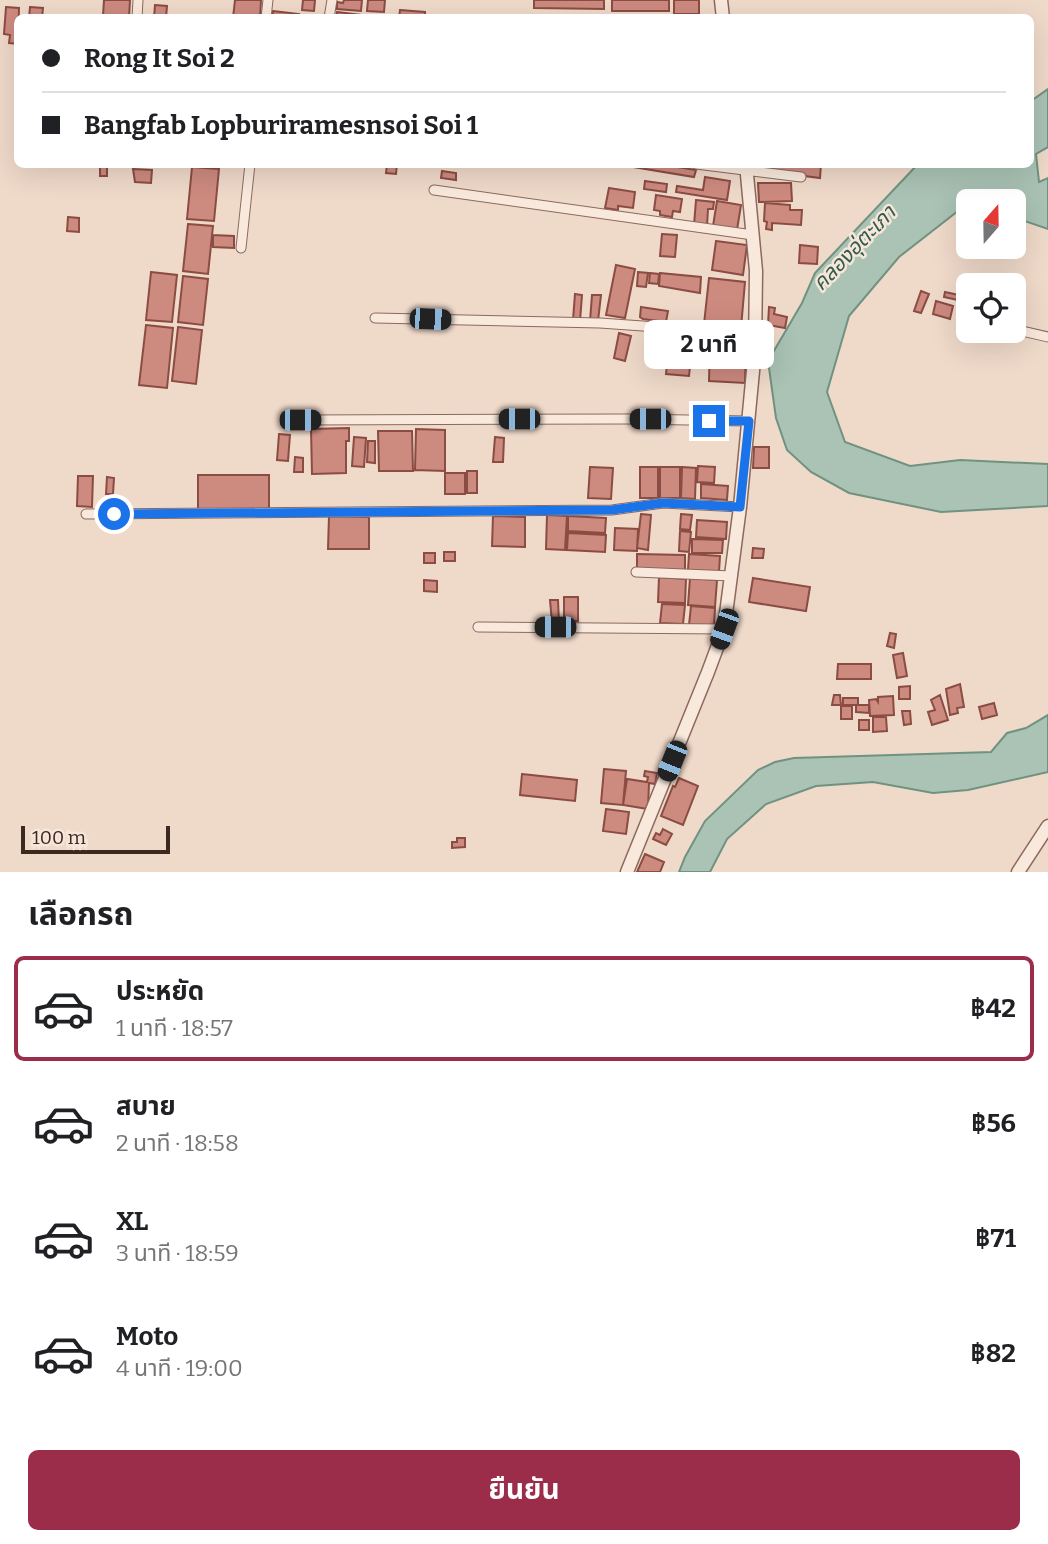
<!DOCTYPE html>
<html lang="th">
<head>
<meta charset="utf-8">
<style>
  :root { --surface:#fff; --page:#f6f6f6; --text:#202124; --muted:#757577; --line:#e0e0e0; --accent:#9b2d4b }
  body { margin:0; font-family:Bitter,"Noto Sans Thai",serif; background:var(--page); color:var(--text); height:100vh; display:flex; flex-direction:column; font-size:26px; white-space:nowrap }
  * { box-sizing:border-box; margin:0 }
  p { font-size:23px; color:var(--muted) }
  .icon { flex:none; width:38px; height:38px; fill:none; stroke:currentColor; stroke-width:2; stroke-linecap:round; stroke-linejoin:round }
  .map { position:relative; height:872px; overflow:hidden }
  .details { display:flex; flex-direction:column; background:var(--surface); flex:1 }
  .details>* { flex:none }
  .guide { position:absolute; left:14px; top:14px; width:1020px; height:154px; border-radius:10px; box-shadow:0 7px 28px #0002; display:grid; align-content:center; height:154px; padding:0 28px; background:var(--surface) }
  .needle { width:46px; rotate:20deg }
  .tools { position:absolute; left:956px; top:189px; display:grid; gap:14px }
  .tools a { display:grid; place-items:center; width:70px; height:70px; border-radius:10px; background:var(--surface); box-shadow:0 7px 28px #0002; font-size:35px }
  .scale { position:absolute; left:21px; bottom:18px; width:149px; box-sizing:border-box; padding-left:7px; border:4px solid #3c2721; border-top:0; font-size:19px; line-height:24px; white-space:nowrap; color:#3c2721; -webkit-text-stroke:5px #f6e6d9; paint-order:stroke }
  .end { position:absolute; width:32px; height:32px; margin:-16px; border:9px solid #1a73e8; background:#fff; box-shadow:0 0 0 4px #fff }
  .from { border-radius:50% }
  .bubble { position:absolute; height:49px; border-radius:10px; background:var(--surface); box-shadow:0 7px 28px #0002; font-size:23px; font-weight:700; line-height:49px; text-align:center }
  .car { position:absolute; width:21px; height:42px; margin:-21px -10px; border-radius:9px; box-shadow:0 0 5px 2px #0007; background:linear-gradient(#222 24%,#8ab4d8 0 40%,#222 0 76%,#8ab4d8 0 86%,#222 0) }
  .guide b { display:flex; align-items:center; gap:24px; height:66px; font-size:26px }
  .guide b+b { border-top:2px solid var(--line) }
  .guide i { width:18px; height:18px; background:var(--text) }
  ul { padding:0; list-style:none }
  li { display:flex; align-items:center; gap:21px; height:105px; margin:0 14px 10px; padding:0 14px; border:4px solid transparent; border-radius:10px }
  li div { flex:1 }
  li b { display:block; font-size:26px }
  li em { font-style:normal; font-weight:700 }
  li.selected { border-color:var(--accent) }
  li>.icon { width:63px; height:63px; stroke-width:1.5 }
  h2 { padding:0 28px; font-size:32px; line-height:84px }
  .cta { display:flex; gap:14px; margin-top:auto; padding:14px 28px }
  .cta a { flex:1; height:80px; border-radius:10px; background:var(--accent); color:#fff; font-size:28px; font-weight:700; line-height:80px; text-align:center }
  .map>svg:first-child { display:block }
  .water { fill:#aac3b5; stroke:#709280; stroke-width:2 }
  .building { fill:#cd8a7f; stroke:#8b4c43; stroke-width:2 }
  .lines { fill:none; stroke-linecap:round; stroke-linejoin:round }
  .minor-casing { stroke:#8c695d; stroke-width:11 }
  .tertiary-casing { stroke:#8c695d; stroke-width:15 }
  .minor { stroke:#f9e9dd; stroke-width:9 }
  .tertiary { stroke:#f9e9dd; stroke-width:12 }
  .route { stroke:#1a73e8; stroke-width:9 }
  .labels { text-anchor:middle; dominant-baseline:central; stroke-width:5; stroke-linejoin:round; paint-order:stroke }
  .water-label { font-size:21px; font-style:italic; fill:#305c4d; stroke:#f6e6d9 }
</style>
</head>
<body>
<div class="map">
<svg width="1048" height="872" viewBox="0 0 1048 872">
  <rect width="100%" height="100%" fill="#efd9c9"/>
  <path class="water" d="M 1048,89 L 1048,147 L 1036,154 L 1039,182 L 1048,178 L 1048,229 L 1013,217 L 1013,201 L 968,201 L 968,211 L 958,211 L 899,257 L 849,316 L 827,392 L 845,442 L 910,466 L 960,460 L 1048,464 L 1048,506 L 941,512 L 849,493 L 811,472 L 787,450 L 776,418 L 768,361 L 802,303 L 815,273 L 917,165 L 1031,164 L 1031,101 Z
    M 1048,715 L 1048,772 L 968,790 L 933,793 L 873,782 L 816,786 L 766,804 L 727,839 L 710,872 L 679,872 L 685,857 L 705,821 L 758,770 L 775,762 L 794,758 L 991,752 L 1007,733 L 1026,728 Z"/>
  <path class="building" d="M 104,0 L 130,0 L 129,18 L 103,16 Z
    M 235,0 L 261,0 L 260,18 L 233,18 Z
    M 303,0 L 315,0 L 314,11 L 302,10 Z
    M 344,0 L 362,0 L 361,11 L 337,9 L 337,2 L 343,3 Z
    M 368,0 L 385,0 L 384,12 L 367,11 Z
    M 534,0 L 604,0 L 604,9 L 534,8 Z
    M 612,0 L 669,0 L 669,11 L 612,11 Z
    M 674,0 L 699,0 L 699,14 L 674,14 Z
    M 155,5 L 167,6 L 166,18 L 154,18 Z
    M 6,7 L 19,8 L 18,44 L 9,43 L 10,35 L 4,34 Z
    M 30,7 L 43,8 L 42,18 L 29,18 Z
    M 400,10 L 425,12 L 425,18 L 399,18 Z
    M 273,11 L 299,14 L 298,18 L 272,18 Z
    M 337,12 L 361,15 L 361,18 L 336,18 Z
    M 100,164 L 107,165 L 107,176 L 100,176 Z
    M 387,164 L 397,164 L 396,174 L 386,173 Z
    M 615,164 L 659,164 L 696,170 L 694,177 Z
    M 767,164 L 821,164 L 820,178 L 767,171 Z
    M 192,167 L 219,169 L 214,221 L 187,219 Z
    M 133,169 L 152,170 L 151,183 L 135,182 Z
    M 442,171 L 456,173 L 456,180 L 441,178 Z
    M 705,177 L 730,181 L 727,200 L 676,192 L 677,186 L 703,190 Z
    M 645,181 L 667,184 L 666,192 L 644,189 Z
    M 758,183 L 791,183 L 792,201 L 759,202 Z
    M 609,188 L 635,192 L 633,208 L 618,206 L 618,210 L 605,208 Z
    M 656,195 L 682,199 L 680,212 L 673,211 L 672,217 L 660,215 L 660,211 L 654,210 Z
    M 696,200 L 714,202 L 713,209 L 708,209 L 707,227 L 694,225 Z
    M 717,201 L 741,205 L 737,230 L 713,226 Z
    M 765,203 L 790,205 L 790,210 L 802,210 L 801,225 L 772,223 L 772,230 L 766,229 L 767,222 L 764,221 Z
    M 68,217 L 79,218 L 79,232 L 67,231 Z
    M 188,224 L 213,226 L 208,274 L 183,271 Z
    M 662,234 L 677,235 L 675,257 L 660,256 Z
    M 213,235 L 234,236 L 234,248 L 213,247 Z
    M 716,241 L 747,245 L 743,275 L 712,270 Z
    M 800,245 L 818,247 L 817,264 L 799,263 Z
    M 616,265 L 635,269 L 625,318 L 606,315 Z
    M 151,272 L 177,275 L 172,322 L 146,320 Z
    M 638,272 L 648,273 L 646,287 L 637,286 Z
    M 650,273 L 659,274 L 658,284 L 649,283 Z
    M 660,273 L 701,277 L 700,293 L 659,286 Z
    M 183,276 L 208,279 L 203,325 L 178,322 Z
    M 709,278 L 745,282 L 741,328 L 704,324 Z
    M 921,291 L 929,294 L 921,313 L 914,311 Z
    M 945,292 L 968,297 L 967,302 L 944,297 Z
    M 575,294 L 582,295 L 580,321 L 573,320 Z
    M 592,295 L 601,295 L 598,321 L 590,321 Z
    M 936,301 L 953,306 L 950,319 L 933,314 Z
    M 641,307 L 668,311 L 666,322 L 643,319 L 640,317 Z
    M 769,307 L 775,308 L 774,314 L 787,317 L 785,328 L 768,325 Z
    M 146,325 L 173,328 L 167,388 L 139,385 Z
    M 178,327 L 202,330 L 196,384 L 172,381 Z
    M 619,333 L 631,336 L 625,361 L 614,358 Z
    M 670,335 L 693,338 L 689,376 L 666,374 Z
    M 710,338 L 746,339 L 745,383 L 709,381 Z
    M 699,349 L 706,350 L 703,367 L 696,366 Z
    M 349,428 L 349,441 L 346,441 L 346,473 L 312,474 L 311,429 Z
    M 416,429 L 445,430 L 445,471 L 415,470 Z
    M 378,431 L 412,431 L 413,471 L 379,471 Z
    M 279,434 L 290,435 L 288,461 L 277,460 Z
    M 354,437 L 366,438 L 364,467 L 352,466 Z
    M 495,437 L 504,438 L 503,462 L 493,462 Z
    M 368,441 L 375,441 L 375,463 L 367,462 Z
    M 754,447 L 769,447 L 769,468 L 753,468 Z
    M 295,457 L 303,458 L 303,472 L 294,472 Z
    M 698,466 L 715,467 L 714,483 L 697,482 Z
    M 590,467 L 613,468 L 611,499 L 588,498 Z
    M 640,467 L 658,467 L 658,498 L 640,498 Z
    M 660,467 L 680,467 L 680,498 L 660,498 Z
    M 682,467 L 696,468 L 695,499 L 681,498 Z
    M 467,471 L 477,471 L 477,493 L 467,493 Z
    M 445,473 L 465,473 L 465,494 L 445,494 Z
    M 198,475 L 269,475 L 269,510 L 198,510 Z
    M 78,476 L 93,476 L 92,507 L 77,506 Z
    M 107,477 L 114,478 L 113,494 L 106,494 Z
    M 701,484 L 728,486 L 727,500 L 701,498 Z
    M 641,514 L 651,515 L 648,550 L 637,548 Z
    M 681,514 L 692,515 L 690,530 L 680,529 Z
    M 547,515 L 567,516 L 565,550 L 546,549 Z
    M 329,516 L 369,517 L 369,549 L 328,549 Z
    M 493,516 L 525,517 L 525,547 L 492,546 Z
    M 568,516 L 606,518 L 605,533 L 568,531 Z
    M 697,520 L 727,522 L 726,539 L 696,537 Z
    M 615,528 L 638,529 L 637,551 L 614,550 Z
    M 680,531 L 691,532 L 689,552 L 679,551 Z
    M 568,533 L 606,535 L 605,552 L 567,550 Z
    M 692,539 L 723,540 L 722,553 L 692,553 Z
    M 753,548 L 764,549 L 763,558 L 752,558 Z
    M 444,552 L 455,552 L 455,561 L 444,561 Z
    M 424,553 L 435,553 L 435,563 L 424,563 Z
    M 637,554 L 685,555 L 685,570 L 637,569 Z
    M 689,554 L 720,556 L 719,572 L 688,570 Z
    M 659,577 L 686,579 L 685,603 L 658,602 Z
    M 690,578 L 717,580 L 715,607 L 688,605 Z
    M 753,578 L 810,587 L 806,611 L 749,602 Z
    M 424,580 L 437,581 L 437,592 L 424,591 Z
    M 564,597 L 578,597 L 578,621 L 564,621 Z
    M 550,600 L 558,600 L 559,623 L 552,623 Z
    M 662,604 L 685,605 L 683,624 L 660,623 Z
    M 691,606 L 715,608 L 714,626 L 689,625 Z
    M 890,633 L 896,634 L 894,648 L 887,646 Z
    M 903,653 L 907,676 L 897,678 L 893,655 Z
    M 838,664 L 871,664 L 871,679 L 837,679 Z
    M 960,684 L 964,707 L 957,708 L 958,713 L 950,715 L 946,689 Z
    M 910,686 L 910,699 L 899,699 L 899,687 Z
    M 834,695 L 840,695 L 841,705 L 832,705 Z
    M 940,695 L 948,720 L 932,725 L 928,712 L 935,710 L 931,700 Z
    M 893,696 L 894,715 L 870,716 L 869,700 L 876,699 L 878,702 L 878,697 Z
    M 843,698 L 858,698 L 858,705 L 843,705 Z
    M 994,703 L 997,715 L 982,719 L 979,707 Z
    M 856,705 L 869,705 L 869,713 L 856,712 Z
    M 841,706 L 852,706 L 852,719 L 841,719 Z
    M 902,711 L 910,711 L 911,724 L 904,725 Z
    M 873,717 L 886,717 L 887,731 L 873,732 Z
    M 859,720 L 869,720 L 869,730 L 859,730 Z
    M 604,769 L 626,771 L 623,805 L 601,803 Z
    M 645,771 L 657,773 L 655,784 L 649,783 L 648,809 L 623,805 L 627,779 L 647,782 L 648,777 L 644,776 Z
    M 522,774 L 577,780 L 575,801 L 520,795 Z
    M 679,778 L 698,786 L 683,825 L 661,816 L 673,786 L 675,787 Z
    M 606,809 L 629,812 L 626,834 L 603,831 Z
    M 663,829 L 672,834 L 666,845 L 653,839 L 656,833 L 660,835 Z
    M 457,838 L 465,838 L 465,847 L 452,848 L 452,842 L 457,842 Z
    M 645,854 L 664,862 L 660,872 L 637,872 Z"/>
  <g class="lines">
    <g class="minor-casing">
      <path id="minor" d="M 137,18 L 138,0
        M 266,18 L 268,0
        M 329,18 L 332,0
        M 696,164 L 801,177
        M 434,190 L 753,235
        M 241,248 L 250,164
        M 375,318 L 600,323 L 756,334
        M 1013,329 L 1048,337
        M 300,420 L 628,419 L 749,421
        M 86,514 L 612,510 L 663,503 L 740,507
        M 636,572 L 732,576
        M 478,627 L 724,629"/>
    </g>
    <g class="tertiary-casing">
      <path id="tertiary" d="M 721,0 L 723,18
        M 627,872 L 708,672 L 724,629 L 740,507 L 755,350 L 756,271 L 746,164
        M 1018,872 L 1048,826"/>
    </g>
    <use href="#minor" class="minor"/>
    <use href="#tertiary" class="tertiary"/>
  </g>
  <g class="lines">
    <path class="route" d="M 114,514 L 612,510 L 663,503 L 740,507 L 749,421 L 709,421"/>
  </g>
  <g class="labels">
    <g class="water-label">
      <text transform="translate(854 248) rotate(-46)">คลองอุ่ตะเภา</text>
    </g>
  </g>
</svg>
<div class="tools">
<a><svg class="needle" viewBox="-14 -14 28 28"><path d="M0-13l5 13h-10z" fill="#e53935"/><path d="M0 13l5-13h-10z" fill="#757577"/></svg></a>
<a><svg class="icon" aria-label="locate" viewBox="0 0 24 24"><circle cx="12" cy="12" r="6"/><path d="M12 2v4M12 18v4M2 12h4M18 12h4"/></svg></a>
</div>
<div class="scale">100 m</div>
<i class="end from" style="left:114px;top:514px"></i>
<i class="end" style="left:709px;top:421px"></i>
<div class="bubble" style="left:644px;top:320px;width:130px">2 นาที</div>
<i class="car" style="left:430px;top:319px;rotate:92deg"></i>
<i class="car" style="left:519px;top:419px;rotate:270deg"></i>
<i class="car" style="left:650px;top:419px;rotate:270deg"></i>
<i class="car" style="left:300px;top:420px;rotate:90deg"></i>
<i class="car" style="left:555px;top:627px;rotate:270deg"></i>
<i class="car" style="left:724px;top:629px;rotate:200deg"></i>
<i class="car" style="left:672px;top:761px;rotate:202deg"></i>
<div class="guide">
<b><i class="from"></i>Rong It Soi 2</b>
<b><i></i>Bangfab Lopburiramesnsoi Soi 1</b>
</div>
</div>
<section class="details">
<h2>เลือกรถ</h2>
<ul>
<li class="selected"><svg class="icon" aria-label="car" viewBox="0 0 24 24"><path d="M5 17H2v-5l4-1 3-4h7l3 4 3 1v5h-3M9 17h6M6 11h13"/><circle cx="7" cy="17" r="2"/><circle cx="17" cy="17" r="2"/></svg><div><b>ประหยัด</b><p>1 นาที · 18:57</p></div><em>฿42</em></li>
<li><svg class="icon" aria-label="car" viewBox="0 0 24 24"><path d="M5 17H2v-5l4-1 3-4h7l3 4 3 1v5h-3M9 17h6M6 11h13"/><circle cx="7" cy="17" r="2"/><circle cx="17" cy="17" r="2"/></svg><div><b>สบาย</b><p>2 นาที · 18:58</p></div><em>฿56</em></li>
<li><svg class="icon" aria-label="car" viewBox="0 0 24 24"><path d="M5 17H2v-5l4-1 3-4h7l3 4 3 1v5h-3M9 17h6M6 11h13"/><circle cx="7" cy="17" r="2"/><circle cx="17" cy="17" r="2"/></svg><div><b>XL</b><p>3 นาที · 18:59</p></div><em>฿71</em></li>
<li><svg class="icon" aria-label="car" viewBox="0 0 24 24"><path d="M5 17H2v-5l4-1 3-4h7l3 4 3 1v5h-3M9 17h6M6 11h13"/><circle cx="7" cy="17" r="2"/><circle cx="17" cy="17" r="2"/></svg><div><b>Moto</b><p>4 นาที · 19:00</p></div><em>฿82</em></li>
</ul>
<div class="cta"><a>ยืนยัน</a></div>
</section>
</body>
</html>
